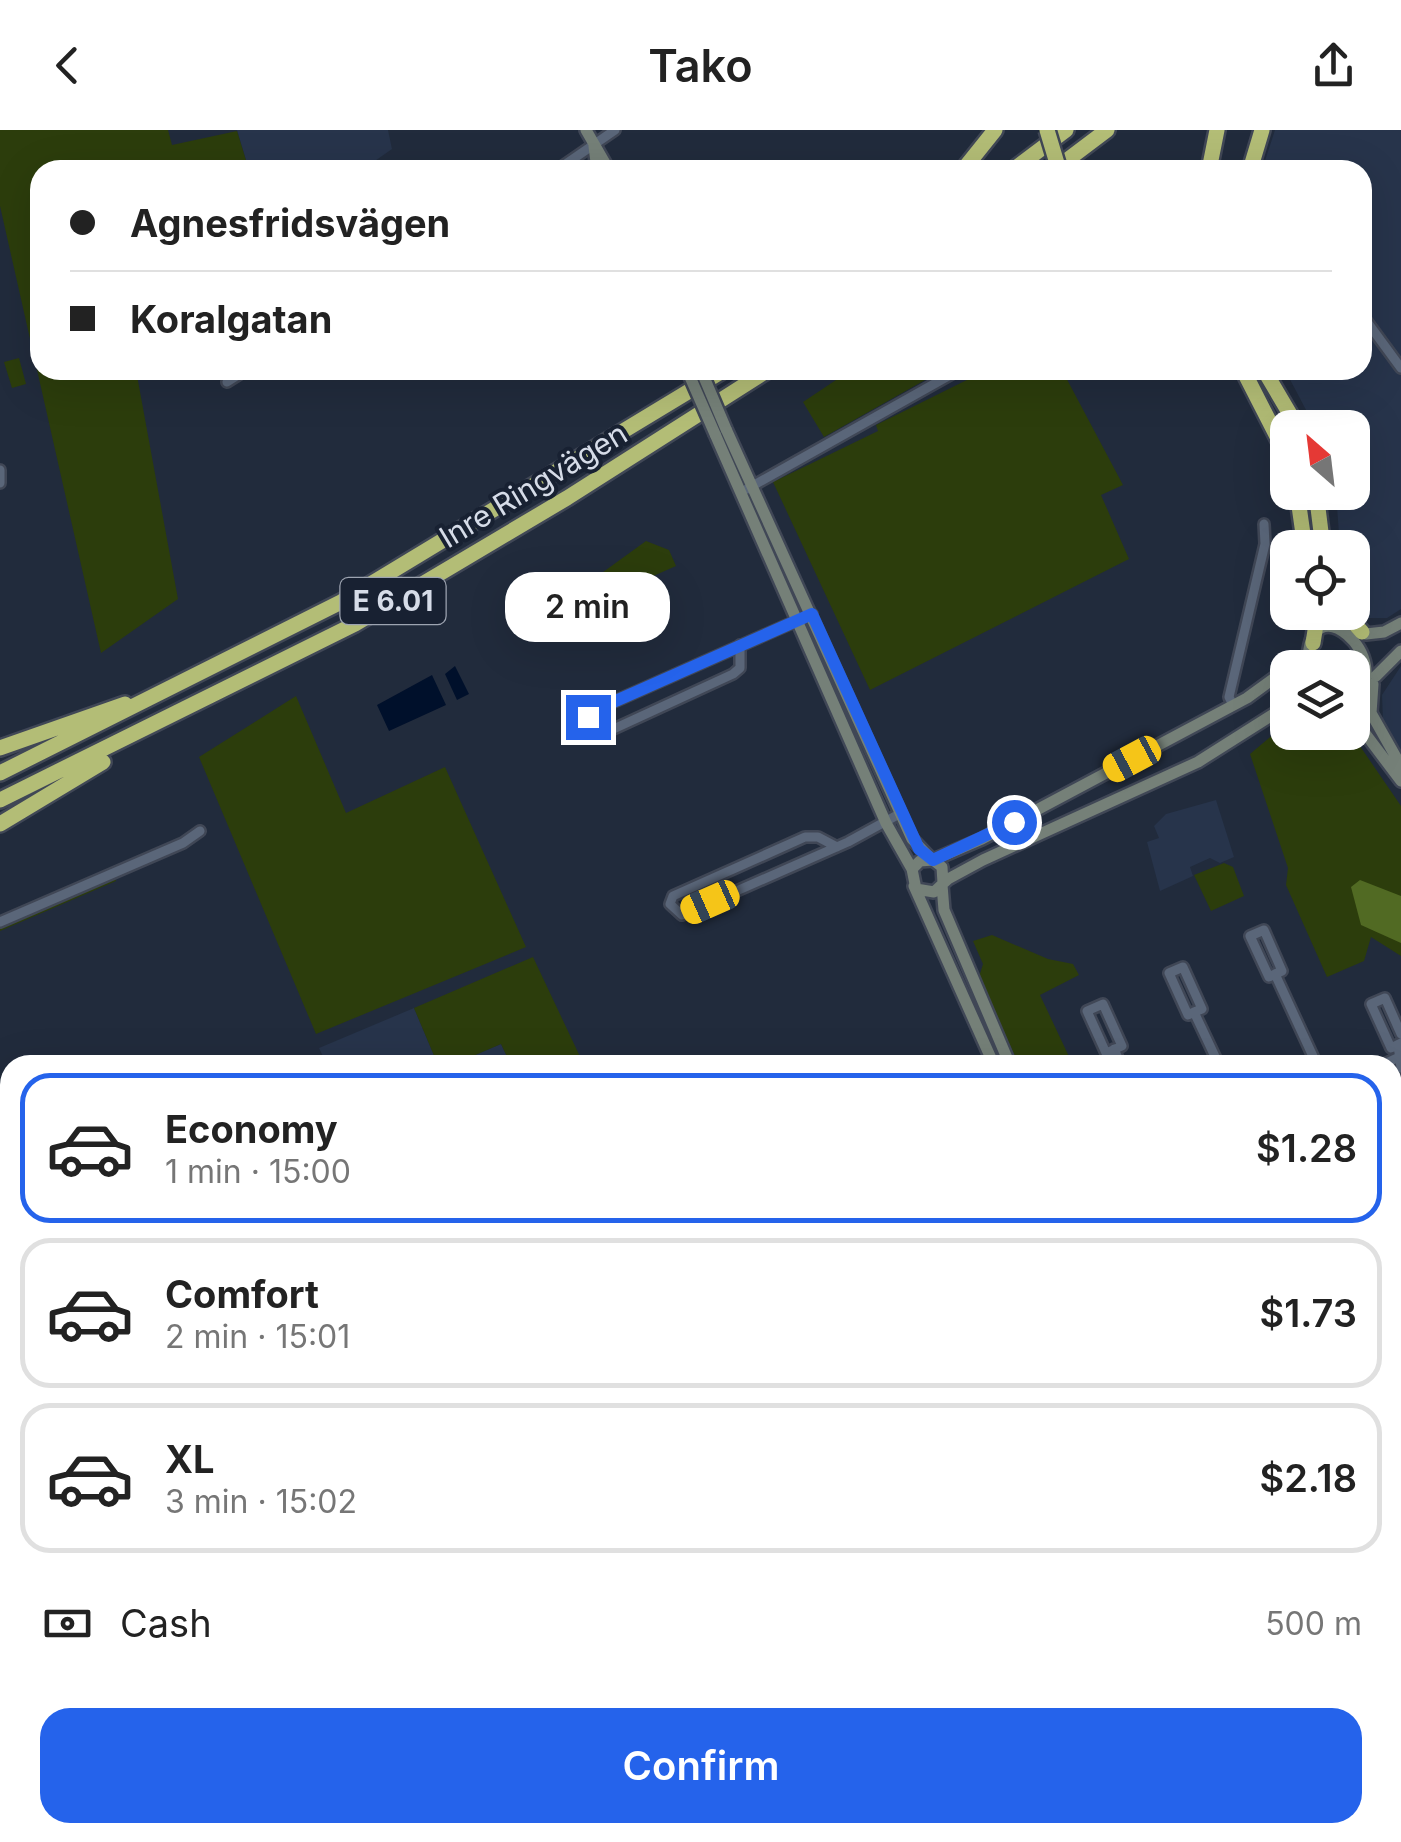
<!DOCTYPE html>
<html lang="en">
<head>
<meta charset="utf-8">
<style>
  :root { --surface:#fff; --page:#f2f2f2; --text:#222; --muted:#767676; --line:#e0e0e0; --accent:#2563eb }
  body { margin:0; font-family:Inter,sans-serif; background:var(--page); color:var(--text); height:100vh; display:flex; flex-direction:column; font-size:38px; white-space:nowrap }
  * { box-sizing:border-box; margin:0 }
  p { font-size:32px; color:var(--muted) }
  .icon { flex:none; width:55px; height:55px; fill:none; stroke:currentColor; stroke-width:2; stroke-linecap:round; stroke-linejoin:round }
  .map { position:relative; flex:1; overflow:hidden }
  .details { position:absolute; left:0px; top:925px; width:1402px; height:788px; display:flex; flex-direction:column; background:var(--surface); border-radius:30px 30px 0 0; box-shadow:0 10px 40px #0002 }
  .details>* { flex:none }
  .hud { position:absolute; left:30px; top:30px; width:1342px; height:220px; border-radius:30px; box-shadow:0 10px 40px #0002; display:grid; align-content:center; height:220px; padding:0 40px; background:var(--surface) }
  .needle { width:65px; rotate:332deg }
  .tools { position:absolute; left:1270px; top:280px; display:grid; gap:20px }
  .tools a { display:grid; place-items:center; width:100px; height:100px; border-radius:20px; background:var(--surface); box-shadow:0 10px 40px #0002; font-size:50px }
  .end { position:absolute; width:45px; height:45px; margin:-22px; border:12px solid #2563eb; background:#fff; box-shadow:0 0 0 5px #fff }
  .from { border-radius:50% }
  .bubble { position:absolute; height:70px; border-radius:30px; background:var(--surface); box-shadow:0 10px 40px #0002; font-size:32px; font-weight:600; line-height:70px; text-align:center }
  .car { position:absolute; width:30px; height:60px; margin:-30px -15px; border-radius:12px; box-shadow:0 0 8px 2px #0007; background:linear-gradient(#f5c518 24%,#345 0 40%,#f5c518 0 76%,#345 0 86%,#f5c518 0) }
  .hud b { display:flex; align-items:center; gap:35px; height:95px; font-size:38px }
  .hud b+b { border-top:2px solid var(--line) }
  .hud i { width:25px; height:25px; background:var(--text) }
  ul { padding:18px 0 0; list-style:none }
  li { display:flex; align-items:center; gap:30px; height:150px; margin:0 20px 15px; padding:0 20px; border:5px solid var(--line); border-radius:30px }
  li div { flex:1 }
  li b { display:block; font-size:38px }
  li em { font-style:normal; font-weight:600 }
  li.selected { border-color:var(--accent) }
  li>.icon { width:90px; height:90px; stroke-width:1.5 }
  .pay { display:flex; align-items:center; gap:25px; height:110px; padding:0 40px; font-size:38px }
  .pay p { margin-inline-start:auto }
  .button { display:flex; gap:20px; margin-top:auto; padding:20px 40px }
  .button a { flex:1; height:115px; border-radius:30px; background:var(--accent); color:#fff; font-size:40px; font-weight:600; line-height:115px; text-align:center }
  header { display:flex; justify-content:space-between; align-items:center; height:130px; padding:0 40px; background:var(--surface); font-size:45px; font-weight:600 }
  .map>svg:first-child { display:block }
  .built { fill:#27344b }
  .green { fill:#2c3d0c }
  .forest { fill:#516a23 }
  .water { fill:#00102b }
  .lines { fill:none; stroke-linecap:round; stroke-linejoin:round }
  .street-casing { stroke:#404756; stroke-width:14 }
  .secondary-casing { stroke:#404756; stroke-width:16 }
  .highway-casing { stroke:#404756; stroke-width:20 }
  .street { stroke:#5a6679; stroke-width:9 }
  .secondary { stroke:#758078; stroke-width:11 }
  .highway { stroke:#b3bd76; stroke-width:15 }
  .secondary-bridge-casing { stroke:#404756; stroke-width:16; stroke-linecap:butt }
  .highway-bridge-casing { stroke:#404756; stroke-width:20; stroke-linecap:butt }
  .secondary-bridge { stroke:#758078; stroke-width:11 }
  .highway-bridge { stroke:#b3bd76; stroke-width:15 }
  .route { stroke:#2563eb; stroke-width:12 }
  .labels { text-anchor:middle; dominant-baseline:central; stroke-width:8; stroke-linejoin:round; paint-order:stroke }
  .shield { fill:#182132; stroke:#9da4b1; stroke-width:2.5 }
  .shield-label { font-size:28px; font-weight:bold; fill:#d6dce8 }
  .street-label { font-size:30px; fill:#d6dce8; stroke:#182132 }
</style>
</head>
<body>
<header><svg class="icon" aria-label="back" viewBox="0 0 24 24"><path d="M15 5l-7 7 7 7"/></svg>Tako<svg class="icon" aria-label="share" viewBox="0 0 24 24"><path d="M12 15V3M7 8l5-5 5 5M5 13v7h14v-7"/></svg></header>
<div class="map">
<svg width="1401" height="1712" viewBox="0 0 1401 1712">
  <rect width="100%" height="100%" fill="#212b3c"/>
  <path class="built" d="M 237,0 L 388,0 L 392,19 L 362,40 L 249,40 Z
    M 1275,0 L 1401,0 L 1401,479 L 1387,488 L 1360,488 L 1353,476 L 1352,418 L 1340,417 L 1336,363 L 1352,362 L 1352,298 L 1315,297 L 1285,240 L 1362,240 L 1362,40 L 1262,40 Z
    M 1401,536 L 1401,622 L 1383,592 L 1382,565 Z
    M 1216,670 L 1234,727 L 1220,733 L 1210,728 L 1190,737 L 1193,746 L 1160,761 L 1147,712 L 1159,708 L 1154,696 L 1166,684 Z
    M 414,878 L 438,935 L 327,935 L 319,918 Z
    M 501,914 L 511,935 L 452,935 Z"/>
  <path class="green" d="M 0,0 L 168,0 L 172,15 L 237,1 L 249,40 L 40,40 L 40,240 L 136,240 L 178,469 L 101,523 L 0,76 Z
    M 19,228 L 26,254 L 12,258 L 4,232 Z
    M 851,240 L 940,240 L 941,241 L 824,307 L 803,272 Z
    M 987,240 L 1062,240 L 1123,355 L 1101,365 L 1129,429 L 870,560 L 773,352 L 878,301 L 876,295 Z
    M 646,411 L 669,420 L 676,436 L 608,466 L 599,445 Z
    M 296,566 L 346,683 L 445,637 L 526,817 L 316,904 L 199,627 Z
    M 1287,593 L 1288,602 L 1351,603 L 1401,676 L 1401,826 L 1371,807 L 1364,831 L 1327,847 L 1286,755 L 1288,738 L 1250,624 Z
    M 1224,733 L 1233,737 L 1244,766 L 1211,781 L 1194,745 Z
    M 115,748 L 116,751 L 0,801 L 0,797 Z
    M 992,805 L 1048,829 L 1073,834 L 1079,845 L 1040,865 L 1073,935 L 1019,935 L 979,847 L 983,834 L 973,811 Z
    M 533,827 L 584,935 L 511,935 L 501,914 L 452,935 L 438,935 L 414,878 Z
    M 1210,1702 L 1387,1703 L 1392,1712 L 1193,1712 Z
    M 890,1703 L 894,1712 L 447,1712 L 443,1703 Z"/>
  <path class="forest" d="M 1360,750 L 1401,766 L 1401,813 L 1361,795 L 1351,757 Z"/>
  <path class="water" d="M 455,536 L 469,564 L 457,570 L 445,544 Z
    M 432,545 L 446,575 L 389,601 L 377,575 Z"/>
  <g class="lines">
    <g class="street-casing">
      <path id="street" d="M 557,40 L 615,0
        M 1362,185 L 1401,238
        M 227,252 L 246,240
        M 0,340 L 0,353
        M 747,359 L 959,240
        M 740,515 L 740,538 L 733,544 L 607,602 L 596,604 L 588,587 L 593,581 C 666,548 739,516 812,484
        M 1233,575 L 1229,567 L 1265,414 L 1264,394
        M 837,717 L 818,707 L 805,707 L 673,766 L 670,774 L 682,785 L 848,712 L 901,683
        M 0,792 L 183,713 L 200,701
        M 1275,844 L 1282,841 L 1264,800 L 1250,806 L 1269,847 L 1275,844 L 1317,935
        M 1103,874 L 1122,916 L 1106,923 L 1087,881 Z
        M 1194,882 L 1202,879 L 1183,837 L 1169,843 L 1188,885 L 1194,882 L 1219,935
        M 1401,904 L 1385,868 L 1371,874 L 1391,918 L 1401,913
        M 1398,915 L 1401,938
        M 1114,919 L 1121,935
        M 1382,935 L 1397,928
        M 0,1192 L 10,1187
        M 0,1211 L 10,1207
        M 1392,1216 L 1401,1212
        M 1392,1222 L 1401,1240
        M 1392,1400 L 1401,1396
        M 284,1702 L 288,1712"/>
    </g>
    <g class="secondary-casing">
      <path id="secondary" d="M 586,0 L 609,40
        M 594,16 L 597,40
        M 726,299 L 912,709 L 931,729
        M 715,304 L 886,693 L 912,739
        M 1366,504 L 1384,502 L 1401,493
        M 1308,538 C 1305,444 1401,534 1352,567
        M 1376,546 L 1401,521
        M 1373,554 L 1371,583 L 1401,636
        M 1352,586 L 1401,651
        M 933,730 L 982,709 L 1247,568 L 1288,538
        M 943,753 L 942,737 L 933,730 L 920,731 L 912,739 L 916,759 L 934,762 L 948,749 L 983,730 L 1198,632 L 1288,575
        M 942,755 L 944,780 L 1010,935
        M 914,756 L 994,935
        M 0,1105 L 10,1129
        M 0,1145 L 10,1170
        M 115,1712 L 139,1702"/>
    </g>
    <g class="highway-casing">
      <path id="highway" d="M 963,40 L 995,0
        M 1013,40 L 1066,0
        M 1054,40 L 1107,0
        M 1209,40 L 1217,0
        M 1250,40 L 1262,0
        M 1243,240 L 1288,328
        M 1264,240 L 1297,296
        M 1297,362 L 1305,418
        M 1316,362 L 1323,418
        M 1344,482 L 1362,502
        M 1313,513 L 1318,482
        M 0,618 L 125,574
        M 0,643 L 341,472 L 724,240
        M 0,670 L 355,494 L 567,368 L 768,240
        M 0,694 L 103,632"/>
    </g>
    <use href="#street" class="street"/>
    <use href="#secondary" class="secondary"/>
    <use href="#highway" class="highway"/>
    <g class="secondary-bridge-casing">
      <path id="secondary-bridge" d="M 687,240 L 715,304
        M 701,240 L 726,299"/>
    </g>
    <g class="highway-bridge-casing">
      <path id="highway-bridge" d="M 1047,0 L 1059,40"/>
    </g>
    <use href="#secondary-bridge" class="secondary-bridge"/>
    <use href="#highway-bridge" class="highway-bridge"/>
  </g>
  <g class="lines">
    <path class="route" d="M 588,587 L 593,581 L 812,484 L 919,719 L 933,730 L 1014,692"/>
  </g>
  <g class="labels">
    <rect class="shield" x="340.5" y="448" width="105" height="46" rx="8"/>
    <g class="shield-label">
      <text x="393" y="471">E 6.01</text>
    </g>
    <g class="street-label">
      <text transform="translate(533 355) rotate(-31)">Inre Ringvägen</text>
    </g>
  </g>
</svg>
<div class="tools">
<a><svg class="needle" viewBox="-14 -14 28 28"><path d="M0-13l5 13h-10z" fill="#e53935"/><path d="M0 13l5-13h-10z" fill="#767676"/></svg></a>
<a><svg class="icon" aria-label="locate" viewBox="0 0 24 24"><circle cx="12" cy="12" r="6"/><path d="M12 2v4M12 18v4M2 12h4M18 12h4"/></svg></a>
<a><svg class="icon" aria-label="layers" viewBox="0 0 24 24"><path d="M12 4l9 5-9 5-9-5zM3 14l9 5 9-5"/></svg></a>
</div>
<i class="end from" style="left:1014px;top:692px"></i>
<i class="end" style="left:588px;top:587px"></i>
<div class="bubble" style="left:505px;top:442px;width:165px">2 min</div>
<i class="car" style="left:1132px;top:629px;rotate:242deg"></i>
<i class="car" style="left:710px;top:772px;rotate:246deg"></i>
<div class="hud">
<b><i class="from"></i>Agnesfridsvägen</b>
<b><i></i>Koralgatan</b>
</div>
<section class="details">
<ul>
<li class="selected"><svg class="icon" aria-label="car" viewBox="0 0 24 24"><path d="M5 17H2v-5l4-1 3-4h7l3 4 3 1v5h-3M9 17h6M6 11h13"/><circle cx="7" cy="17" r="2"/><circle cx="17" cy="17" r="2"/></svg><div><b>Economy</b><p>1 min · 15:00</p></div><em>$1.28</em></li>
<li><svg class="icon" aria-label="car" viewBox="0 0 24 24"><path d="M5 17H2v-5l4-1 3-4h7l3 4 3 1v5h-3M9 17h6M6 11h13"/><circle cx="7" cy="17" r="2"/><circle cx="17" cy="17" r="2"/></svg><div><b>Comfort</b><p>2 min · 15:01</p></div><em>$1.73</em></li>
<li><svg class="icon" aria-label="car" viewBox="0 0 24 24"><path d="M5 17H2v-5l4-1 3-4h7l3 4 3 1v5h-3M9 17h6M6 11h13"/><circle cx="7" cy="17" r="2"/><circle cx="17" cy="17" r="2"/></svg><div><b>XL</b><p>3 min · 15:02</p></div><em>$2.18</em></li>
</ul>
<div class="pay"><svg class="icon" aria-label="cash" viewBox="0 0 24 24"><path d="M3 7h18v10H3z"/><circle cx="12" cy="12" r="2"/></svg>Cash<p>500 m</p></div>
<div class="button"><a>Confirm</a></div>
</section>
</div>
</body>
</html>
